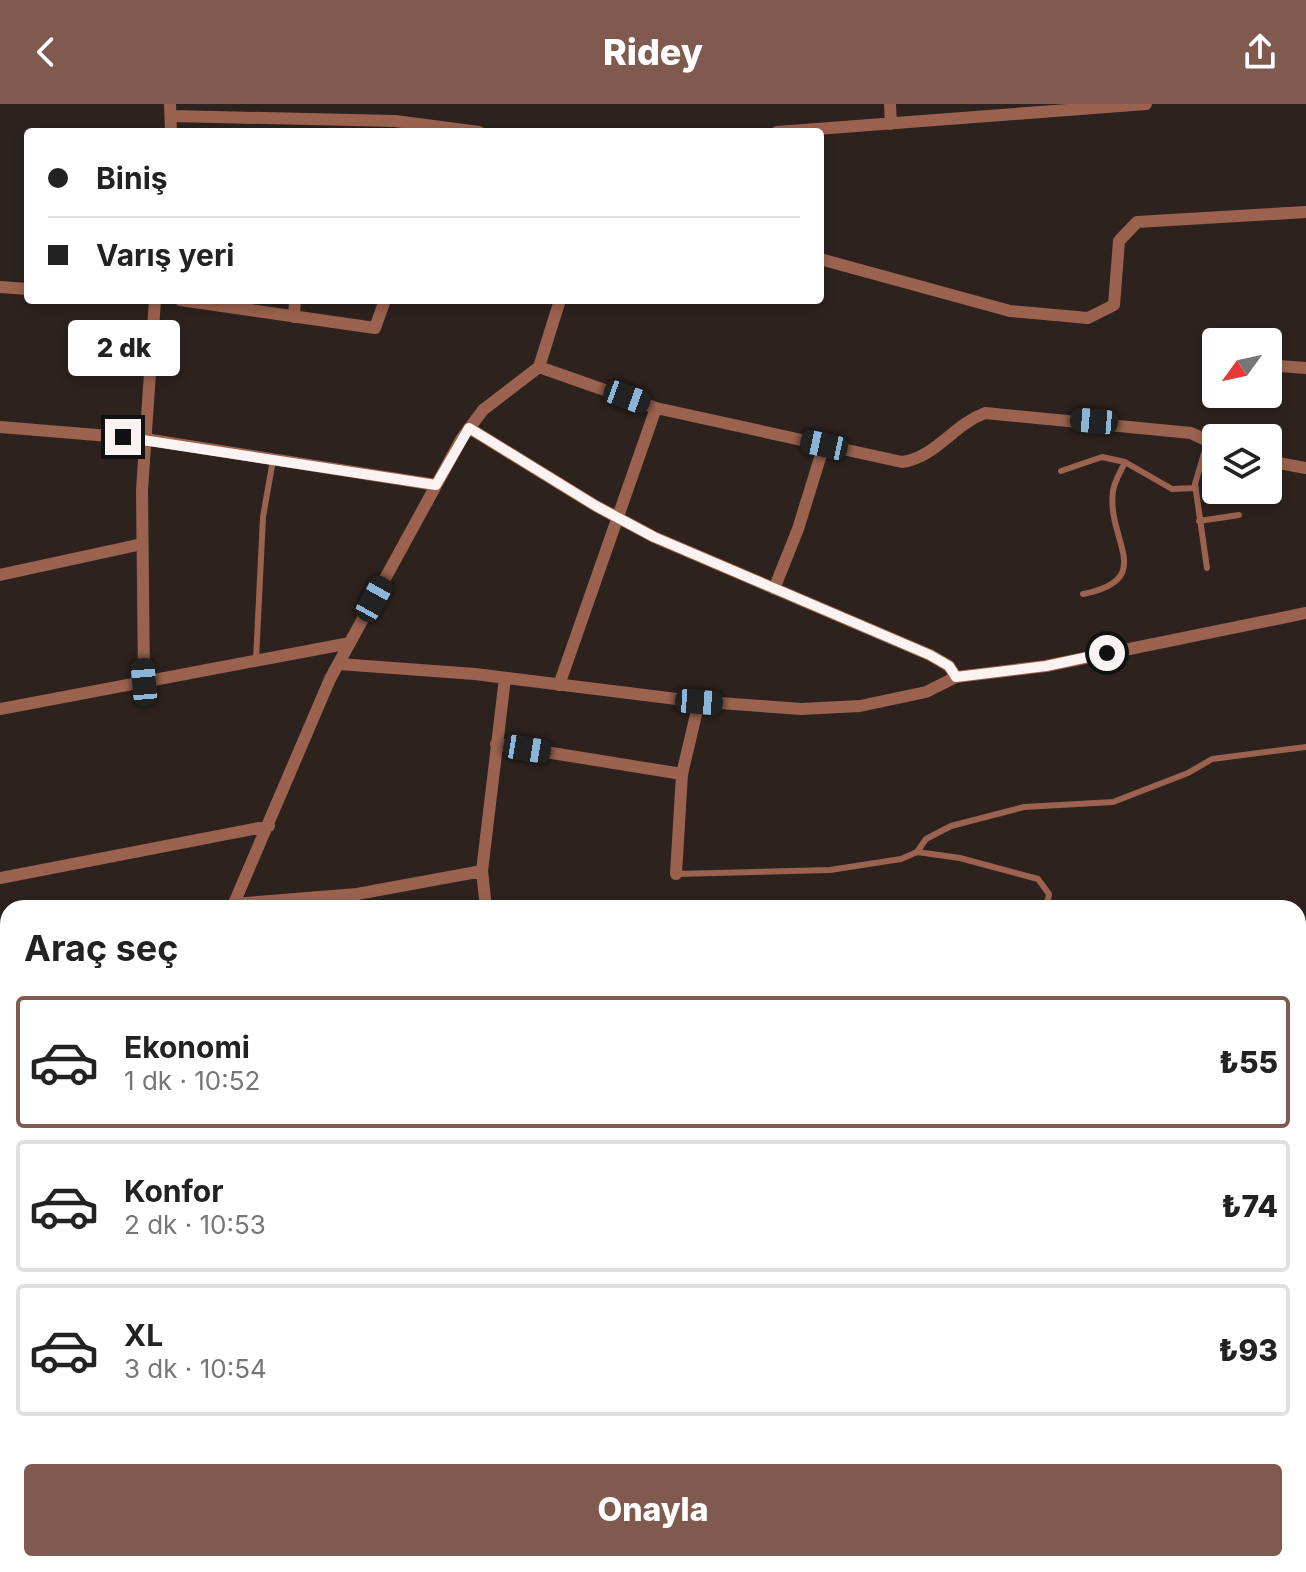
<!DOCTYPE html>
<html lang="tr">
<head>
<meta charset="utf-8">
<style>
  :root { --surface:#fff; --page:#f6f6f6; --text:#222; --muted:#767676; --line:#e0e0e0; --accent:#805a4e }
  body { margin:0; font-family:Inter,sans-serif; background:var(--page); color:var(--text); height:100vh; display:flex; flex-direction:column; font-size:30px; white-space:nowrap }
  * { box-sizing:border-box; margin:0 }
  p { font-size:26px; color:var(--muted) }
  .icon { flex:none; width:44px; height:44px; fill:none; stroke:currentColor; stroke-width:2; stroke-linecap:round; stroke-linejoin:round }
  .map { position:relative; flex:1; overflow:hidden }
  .drawer { position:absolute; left:0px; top:796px; width:1306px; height:672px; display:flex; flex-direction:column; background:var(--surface); border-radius:24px 24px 0 0; box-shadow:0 4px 12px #0003 }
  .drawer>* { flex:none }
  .guide { position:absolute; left:24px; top:24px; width:800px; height:176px; border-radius:8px; box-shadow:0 4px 12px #0003; display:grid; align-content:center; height:176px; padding:0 24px; background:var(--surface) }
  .needle { width:52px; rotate:237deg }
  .fabs { position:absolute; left:1202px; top:224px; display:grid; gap:16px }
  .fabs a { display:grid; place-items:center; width:80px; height:80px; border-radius:8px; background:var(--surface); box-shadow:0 4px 12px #0003; font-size:40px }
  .end { position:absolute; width:36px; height:36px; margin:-18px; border:10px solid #fbf3f1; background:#111; box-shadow:0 0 0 4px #111 }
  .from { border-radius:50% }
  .bubble { position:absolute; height:56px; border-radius:8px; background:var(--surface); box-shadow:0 4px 12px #0003; font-size:26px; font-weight:800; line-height:56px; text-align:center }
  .car { position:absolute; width:24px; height:48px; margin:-24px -12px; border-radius:10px; box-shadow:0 0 6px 2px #0007; background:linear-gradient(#222 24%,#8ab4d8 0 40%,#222 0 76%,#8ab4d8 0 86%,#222 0) }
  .guide b { display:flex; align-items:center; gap:28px; height:76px; font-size:30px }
  .guide b+b { border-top:2px solid var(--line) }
  .guide i { width:20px; height:20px; background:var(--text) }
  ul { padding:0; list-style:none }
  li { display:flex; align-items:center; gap:24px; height:132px; margin:0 16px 12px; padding:0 8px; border:4px solid var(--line); border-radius:8px }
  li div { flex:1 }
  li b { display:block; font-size:30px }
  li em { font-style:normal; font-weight:800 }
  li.selected { border-color:var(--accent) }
  li>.icon { width:72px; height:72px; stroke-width:1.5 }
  h2 { padding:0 24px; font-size:36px; line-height:96px }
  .action { display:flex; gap:16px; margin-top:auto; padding:16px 24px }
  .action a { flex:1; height:92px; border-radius:8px; background:var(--accent); color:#fff; font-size:32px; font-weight:800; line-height:92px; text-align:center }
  header { display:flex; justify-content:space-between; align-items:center; height:104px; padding:0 24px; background:var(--accent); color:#fff; font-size:36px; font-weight:800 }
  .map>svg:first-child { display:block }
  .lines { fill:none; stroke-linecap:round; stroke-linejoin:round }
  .path { stroke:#968c89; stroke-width:2; stroke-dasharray:6 6; stroke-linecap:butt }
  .service { stroke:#9b624f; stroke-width:6 }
  .minor { stroke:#9b624f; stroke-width:12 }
  .route { stroke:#fbf3f1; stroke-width:10 }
</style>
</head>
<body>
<header><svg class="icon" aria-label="back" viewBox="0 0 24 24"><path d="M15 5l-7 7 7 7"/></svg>Ridey<svg class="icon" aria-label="share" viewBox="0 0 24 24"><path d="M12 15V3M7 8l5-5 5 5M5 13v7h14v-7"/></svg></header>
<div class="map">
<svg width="1306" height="1468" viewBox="0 0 1306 1468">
  <rect width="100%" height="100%" fill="#2d221e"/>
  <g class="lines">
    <path class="path" d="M 1298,1362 L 1306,1360
      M 65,1468 L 72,1460
      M 930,1468 L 958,1460"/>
    <path class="service" d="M 1061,367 L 1102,353 L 1125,358 L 1172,385 L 1196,384
      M 1199,417 L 1239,411
      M 1207,464 L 1195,380 L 1208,336
      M 1083,490 C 1158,475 1106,436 1113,387 C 1114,378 1121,367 1125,358
      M 256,556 L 263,413 L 273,356
      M 917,748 L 960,754 L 1038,775 L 1049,790 L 1046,804
      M 676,770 L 830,766 L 901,755 L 917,748 L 926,735 L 951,722 L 1024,703 L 1113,698 L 1188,669 L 1212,655 L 1306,643
      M 0,1057 L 8,1049
      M 0,1081 L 8,1091
      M 0,1233 L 8,1226"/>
    <path class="minor" d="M 170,0 L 171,28
      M 890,0 L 891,20
      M 171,12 L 395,17 L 479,28
      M 777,28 L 1146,0
      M 820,155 L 1010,207 L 1088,214 L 1114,201 L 1119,137 L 1137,118 L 1306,108
      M 0,183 L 28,185
      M 180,196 L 375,224 L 385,196
      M 294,213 L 295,196
      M 1268,261 L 1306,264
      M 539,263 L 656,304 L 902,358 C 936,353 953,321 985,309 L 1191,329 L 1216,341
      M 0,323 L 145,335 L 436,381
      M 469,324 L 596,402 L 654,433 L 930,551 L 949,562 L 956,573
      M 1268,357 L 1306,364
      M 0,471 L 142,440
      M 774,485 L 798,425 L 824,341
      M 339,560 L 475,570 L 693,597 L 801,605 L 860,602 L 926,588 L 956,573 L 1046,562 L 1306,509
      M 144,578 L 142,386 L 155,196
      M 559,581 L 656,304
      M 0,605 L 350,539
      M 496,640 L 682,670
      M 676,770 L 682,670 L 699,598
      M 0,774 L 269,722
      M 234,800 L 357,790 L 482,767
      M 232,804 L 330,575 L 462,334 L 483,306 L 539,263 L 560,196
      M 486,804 L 482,767 L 505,574
      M 1298,849 L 1306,847"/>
  </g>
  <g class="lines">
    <path class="route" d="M 123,333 L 436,381 L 469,324 L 596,402 L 654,433 L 930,551 L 949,562 L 956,573 L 1046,562 L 1107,549"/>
  </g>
</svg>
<div class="fabs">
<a><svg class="needle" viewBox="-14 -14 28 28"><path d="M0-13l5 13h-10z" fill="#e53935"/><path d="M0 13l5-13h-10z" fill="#767676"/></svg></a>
<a><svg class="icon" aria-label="layers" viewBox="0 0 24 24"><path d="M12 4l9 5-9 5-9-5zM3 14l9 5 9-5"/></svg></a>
</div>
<i class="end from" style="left:1107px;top:549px"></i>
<i class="end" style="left:123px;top:333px"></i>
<div class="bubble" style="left:68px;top:216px;width:112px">2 dk</div>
<i class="car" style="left:627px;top:293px;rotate:110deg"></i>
<i class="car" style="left:1094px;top:317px;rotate:275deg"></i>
<i class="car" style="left:824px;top:341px;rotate:282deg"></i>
<i class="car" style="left:374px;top:495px;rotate:29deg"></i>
<i class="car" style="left:144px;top:578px;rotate:355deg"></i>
<i class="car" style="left:699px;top:598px;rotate:94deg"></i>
<i class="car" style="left:527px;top:645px;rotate:99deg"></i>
<div class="guide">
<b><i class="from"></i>Biniş</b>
<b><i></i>Varış yeri</b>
</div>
<section class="drawer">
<h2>Araç seç</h2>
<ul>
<li class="selected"><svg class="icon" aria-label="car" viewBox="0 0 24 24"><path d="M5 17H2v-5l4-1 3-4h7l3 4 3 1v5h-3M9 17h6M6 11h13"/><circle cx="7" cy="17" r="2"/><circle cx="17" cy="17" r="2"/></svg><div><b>Ekonomi</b><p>1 dk · 10:52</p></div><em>₺55</em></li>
<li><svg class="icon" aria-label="car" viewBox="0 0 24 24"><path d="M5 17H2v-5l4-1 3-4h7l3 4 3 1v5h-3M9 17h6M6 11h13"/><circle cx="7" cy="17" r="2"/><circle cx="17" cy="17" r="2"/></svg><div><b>Konfor</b><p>2 dk · 10:53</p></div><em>₺74</em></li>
<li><svg class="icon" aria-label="car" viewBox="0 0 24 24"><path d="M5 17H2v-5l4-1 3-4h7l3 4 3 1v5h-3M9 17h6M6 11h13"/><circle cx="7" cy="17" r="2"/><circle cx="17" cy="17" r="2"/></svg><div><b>XL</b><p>3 dk · 10:54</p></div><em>₺93</em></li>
</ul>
<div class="action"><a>Onayla</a></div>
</section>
</div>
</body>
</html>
